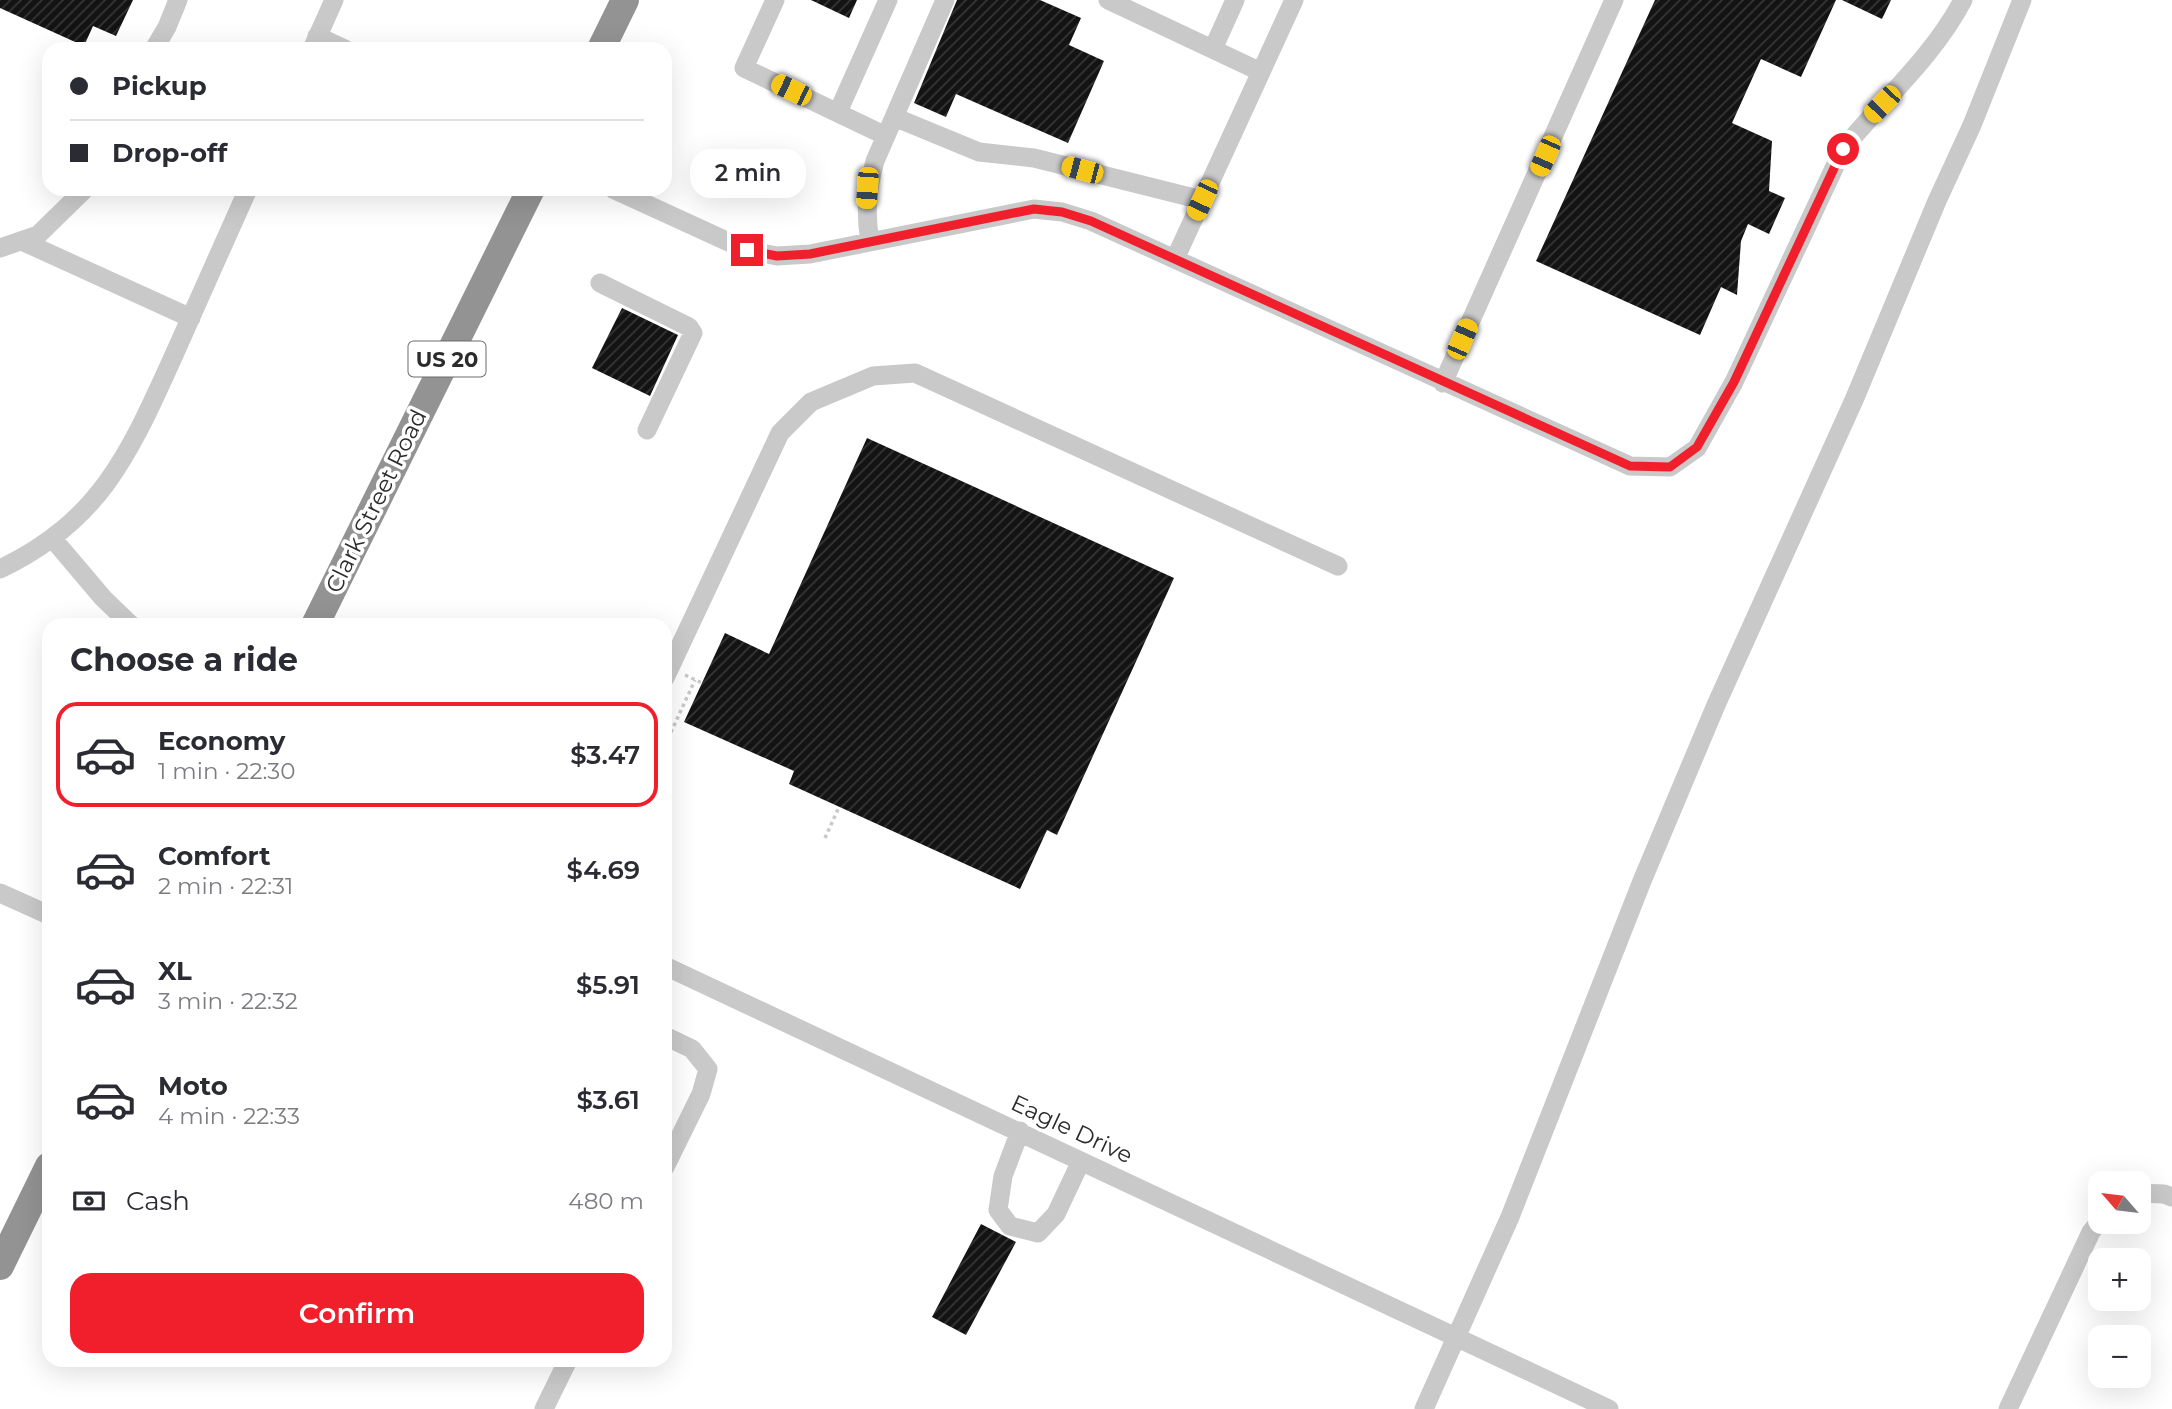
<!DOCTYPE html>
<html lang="en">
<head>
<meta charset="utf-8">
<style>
  :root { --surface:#fff; --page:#f7f7f7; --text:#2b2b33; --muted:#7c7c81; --line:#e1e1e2; --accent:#f11f2c }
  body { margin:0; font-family:Montserrat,sans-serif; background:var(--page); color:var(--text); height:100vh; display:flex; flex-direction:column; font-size:26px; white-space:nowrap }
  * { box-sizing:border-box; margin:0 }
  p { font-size:23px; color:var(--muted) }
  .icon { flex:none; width:38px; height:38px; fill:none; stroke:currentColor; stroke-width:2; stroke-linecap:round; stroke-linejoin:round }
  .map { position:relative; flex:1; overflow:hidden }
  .side { position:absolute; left:42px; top:618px; width:630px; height:749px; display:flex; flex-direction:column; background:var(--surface); border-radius:21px; box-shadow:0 7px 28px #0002 }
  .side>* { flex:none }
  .top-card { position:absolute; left:42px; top:42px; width:630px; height:154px; border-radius:21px; box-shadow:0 7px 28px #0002; display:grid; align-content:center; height:154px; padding:0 28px; background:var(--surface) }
  .needle { width:46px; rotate:298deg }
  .controls { position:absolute; left:2088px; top:1171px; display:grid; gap:14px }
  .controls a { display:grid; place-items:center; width:63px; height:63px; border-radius:14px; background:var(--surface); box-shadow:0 7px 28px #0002; font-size:35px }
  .end { position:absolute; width:32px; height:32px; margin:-16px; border:9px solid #f11f2c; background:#fff; box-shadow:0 0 0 4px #fff }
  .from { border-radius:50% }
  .bubble { position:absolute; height:49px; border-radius:21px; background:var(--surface); box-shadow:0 7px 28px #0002; font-size:23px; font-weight:600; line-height:49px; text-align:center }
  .car { position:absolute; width:21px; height:42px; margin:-21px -10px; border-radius:9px; box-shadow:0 0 5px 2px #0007; background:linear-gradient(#f5c518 24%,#345 0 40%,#f5c518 0 76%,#345 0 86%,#f5c518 0) }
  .top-card b { display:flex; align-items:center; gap:24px; height:66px; font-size:26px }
  .top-card b+b { border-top:2px solid var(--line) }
  .top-card i { width:18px; height:18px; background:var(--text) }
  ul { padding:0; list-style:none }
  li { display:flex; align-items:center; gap:21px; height:105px; margin:0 14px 10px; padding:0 14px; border:4px solid transparent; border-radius:21px }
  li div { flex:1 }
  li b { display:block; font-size:26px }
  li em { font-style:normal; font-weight:600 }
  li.active { border-color:var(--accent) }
  li>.icon { width:63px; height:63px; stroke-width:1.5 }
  h2 { padding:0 28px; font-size:32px; line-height:84px }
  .pay { display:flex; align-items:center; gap:18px; height:77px; padding:0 28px; font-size:26px }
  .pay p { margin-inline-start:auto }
  .action { display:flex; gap:14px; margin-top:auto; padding:14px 28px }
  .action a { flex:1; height:80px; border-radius:21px; background:var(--accent); color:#fff; font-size:28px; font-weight:600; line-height:80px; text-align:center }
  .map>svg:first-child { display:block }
  .building { fill:url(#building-hatch) }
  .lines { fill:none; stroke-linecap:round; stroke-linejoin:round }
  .path { stroke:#c9c9c9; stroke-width:3.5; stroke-dasharray:3.5 3.5; stroke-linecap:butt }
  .minor { stroke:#c9c9c9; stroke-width:19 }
  .highway { stroke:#939393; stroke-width:28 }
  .route { stroke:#f11f2c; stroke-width:9 }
  .labels { text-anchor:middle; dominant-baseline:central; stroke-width:7; stroke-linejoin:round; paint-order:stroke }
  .shield { fill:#fff; stroke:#6b6b6b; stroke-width:2 }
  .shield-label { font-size:21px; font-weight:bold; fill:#2c2c2c }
  .street-label { font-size:23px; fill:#2c2c2c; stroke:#fff }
</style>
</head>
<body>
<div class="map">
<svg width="2172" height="1409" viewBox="0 0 2172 1409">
  <defs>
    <pattern id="building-hatch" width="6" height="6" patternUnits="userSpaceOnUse" patternTransform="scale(1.75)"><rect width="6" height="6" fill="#131313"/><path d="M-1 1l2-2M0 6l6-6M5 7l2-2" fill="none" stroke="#363636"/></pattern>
  </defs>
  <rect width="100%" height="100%" fill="#fff"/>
  <path class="building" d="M 0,0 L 133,0 L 116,36 L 93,26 L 84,46 L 0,8 Z
    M 811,0 L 857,0 L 849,18 Z
    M 957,0 L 1040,0 L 1081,18 L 1069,45 L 1104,61 L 1068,143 L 956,94 L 946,117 L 914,103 Z
    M 1655,0 L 1836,0 L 1801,77 L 1761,59 L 1732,123 L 1772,141 L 1769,191 L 1785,198 L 1769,234 L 1748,224 L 1741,241 L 1737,295 L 1721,287 L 1700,335 L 1536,261 Z
    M 1842,0 L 1891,0 L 1882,19 Z
    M 622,308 L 678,335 L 650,396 L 592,368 Z
    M 867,438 L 1174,578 L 1057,835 L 1047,830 L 1020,889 L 789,784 L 794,771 L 684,722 L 725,633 L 769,654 Z
    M 981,1224 L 1016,1242 L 966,1335 L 932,1317 Z"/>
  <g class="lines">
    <path class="path" d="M 685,675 L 702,683
      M 665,745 L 695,680
      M 825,838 L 839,807"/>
    <path class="minor" d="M 775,0 L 744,68 L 886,136
      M 1108,0 L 1261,72
      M 317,36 L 345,49
      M 154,49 L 167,27 L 178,0
      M 312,49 L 334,0
      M 1213,49 L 1235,0
      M 838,112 L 888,0
      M 894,117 L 979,152 L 1034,158 L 1202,200
      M 613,189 L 746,250 L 777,256 L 810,254 L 1034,209 L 1062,212 L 1091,221 L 1630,466 L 1670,467 L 1697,448 L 1734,382 L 1843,149 C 1883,100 1933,57 1963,0
      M 24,242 L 191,318
      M 870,242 C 865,212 867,190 875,161 L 945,0
      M 0,248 L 38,235 L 85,189
      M 1175,259 L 1294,0
      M 600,283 L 689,327 L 693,333 L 647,430
      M 1443,383 L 1614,0
      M 53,539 L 103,598 L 131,625
      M 0,569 C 101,521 130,452 174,355 C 199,300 223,244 248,189
      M 665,678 L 780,433 L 811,402 L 873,376 L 915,373 L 1338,566
      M 0,893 L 49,915
      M 665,966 L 1609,1409
      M 665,1036 L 692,1049 L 708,1069 L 701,1094 L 665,1167
      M 1020,1131 L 1003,1176 L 998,1210 L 1010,1226 L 1038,1233 L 1056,1214 L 1081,1161
      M 2138,1193 L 2164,1194 L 2172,1197
      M 544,1409 L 568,1360
      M 1424,1409 L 1510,1217 L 1642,881 L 1716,705 L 1854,400 L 1937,201 L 1972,125 L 2022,0
      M 2008,1409 L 2091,1232 L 2100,1221"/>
    <path class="highway" d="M 601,49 L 625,0
      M 315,625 L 531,189
      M 0,1266 L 49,1166"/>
  </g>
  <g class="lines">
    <path class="route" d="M 747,250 L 777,256 L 810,254 L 1034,209 L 1062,212 L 1091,221 L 1630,466 L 1670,467 L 1697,447 L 1734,382 L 1843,149"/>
  </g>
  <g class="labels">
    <rect class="shield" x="408.5" y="341.5" width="77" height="35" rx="5"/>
    <g class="shield-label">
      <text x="447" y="359">US 20</text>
    </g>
    <g class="street-label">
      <text transform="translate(376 501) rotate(-64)">Clark Street Road</text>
      <text transform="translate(1072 1129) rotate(25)">Eagle Drive</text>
    </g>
  </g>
</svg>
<div class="controls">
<a><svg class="needle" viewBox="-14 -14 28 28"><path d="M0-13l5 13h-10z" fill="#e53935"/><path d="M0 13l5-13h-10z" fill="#7c7c81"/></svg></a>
<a>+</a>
<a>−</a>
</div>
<i class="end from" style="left:1843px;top:149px"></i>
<i class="end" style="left:747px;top:250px"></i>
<div class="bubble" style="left:690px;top:149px;width:116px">2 min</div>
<i class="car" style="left:791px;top:90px;rotate:296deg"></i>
<i class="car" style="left:1882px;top:104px;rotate:224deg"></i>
<i class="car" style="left:1545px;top:156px;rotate:204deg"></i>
<i class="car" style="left:1082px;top:170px;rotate:285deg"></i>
<i class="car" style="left:867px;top:188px;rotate:184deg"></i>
<i class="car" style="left:1202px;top:200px;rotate:205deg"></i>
<i class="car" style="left:1462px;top:339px;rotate:24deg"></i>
<div class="top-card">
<b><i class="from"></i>Pickup</b>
<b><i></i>Drop-off</b>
</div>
<section class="side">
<h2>Choose a ride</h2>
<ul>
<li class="active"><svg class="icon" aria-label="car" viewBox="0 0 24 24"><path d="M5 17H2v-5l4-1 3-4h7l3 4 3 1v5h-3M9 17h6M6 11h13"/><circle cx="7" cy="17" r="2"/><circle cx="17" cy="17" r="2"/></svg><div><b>Economy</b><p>1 min · 22:30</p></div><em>$3.47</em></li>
<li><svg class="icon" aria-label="car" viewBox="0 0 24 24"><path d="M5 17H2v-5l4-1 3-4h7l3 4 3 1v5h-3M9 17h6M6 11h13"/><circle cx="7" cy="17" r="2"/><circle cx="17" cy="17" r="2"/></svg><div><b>Comfort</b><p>2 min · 22:31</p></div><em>$4.69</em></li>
<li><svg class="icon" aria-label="car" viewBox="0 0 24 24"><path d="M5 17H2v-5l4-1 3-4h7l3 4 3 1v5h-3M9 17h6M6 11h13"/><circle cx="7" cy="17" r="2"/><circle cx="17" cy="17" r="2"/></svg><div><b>XL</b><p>3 min · 22:32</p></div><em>$5.91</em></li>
<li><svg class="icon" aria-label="car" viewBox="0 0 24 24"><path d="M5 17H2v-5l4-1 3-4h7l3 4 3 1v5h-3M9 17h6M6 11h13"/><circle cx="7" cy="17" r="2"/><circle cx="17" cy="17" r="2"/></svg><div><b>Moto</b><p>4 min · 22:33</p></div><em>$3.61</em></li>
</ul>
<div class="pay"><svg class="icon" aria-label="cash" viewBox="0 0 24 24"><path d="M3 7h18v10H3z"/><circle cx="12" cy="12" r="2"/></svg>Cash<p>480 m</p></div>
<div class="action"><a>Confirm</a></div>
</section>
</div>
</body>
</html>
